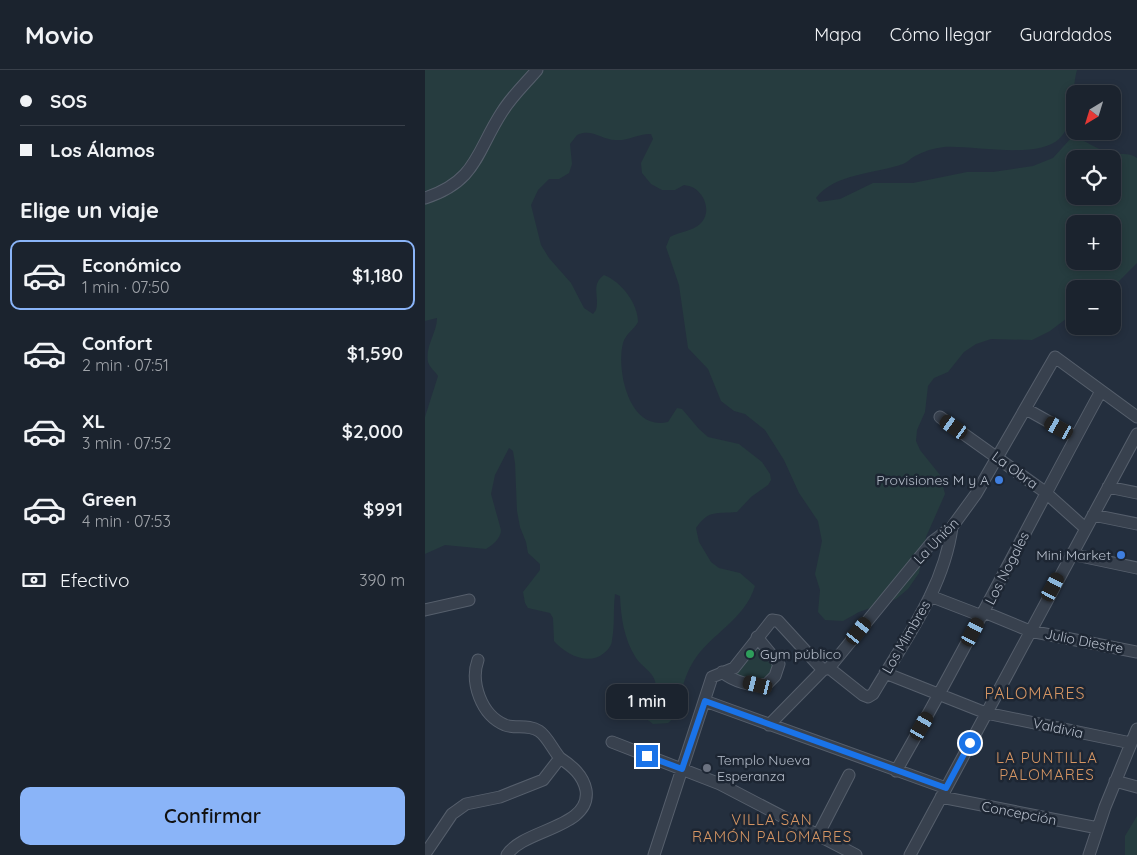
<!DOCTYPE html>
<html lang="es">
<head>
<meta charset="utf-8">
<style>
  :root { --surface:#1b232e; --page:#282f3a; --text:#f1f3f6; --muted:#a0a4aa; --line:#39404a; --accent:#8ab4f8 }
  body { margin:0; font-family:Quicksand,sans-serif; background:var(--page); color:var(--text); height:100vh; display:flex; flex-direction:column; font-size:19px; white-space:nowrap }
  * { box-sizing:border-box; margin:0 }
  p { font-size:16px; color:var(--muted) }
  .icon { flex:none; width:28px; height:28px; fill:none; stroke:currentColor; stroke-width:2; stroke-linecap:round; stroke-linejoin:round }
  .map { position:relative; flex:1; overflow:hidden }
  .details { display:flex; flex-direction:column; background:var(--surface); width:425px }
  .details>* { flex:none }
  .guide { display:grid; align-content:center; height:110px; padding:0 20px; background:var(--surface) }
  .needle { width:32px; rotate:218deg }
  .fabs { position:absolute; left:641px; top:15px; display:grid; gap:10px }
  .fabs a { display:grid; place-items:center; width:55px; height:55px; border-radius:10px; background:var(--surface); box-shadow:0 2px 8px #0003,0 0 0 1px var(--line); font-size:25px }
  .end { position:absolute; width:22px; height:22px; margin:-11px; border:6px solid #1a73e8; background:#fff; box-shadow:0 0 0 2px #fff }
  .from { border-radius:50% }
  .bubble { position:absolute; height:35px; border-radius:10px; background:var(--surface); box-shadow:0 2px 8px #0003,0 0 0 1px var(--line); font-size:16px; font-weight:600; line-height:35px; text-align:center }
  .car { position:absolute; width:15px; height:30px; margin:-15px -8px; border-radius:6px; box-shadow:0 0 4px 1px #0007; background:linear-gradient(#222 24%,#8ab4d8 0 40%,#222 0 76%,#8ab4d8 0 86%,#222 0) }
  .guide b { display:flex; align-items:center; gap:18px; height:48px; font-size:19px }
  .guide b+b { border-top:1px solid var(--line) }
  .guide i { width:12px; height:12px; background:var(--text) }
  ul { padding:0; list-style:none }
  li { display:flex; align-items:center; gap:15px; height:70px; margin:0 10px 8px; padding:0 10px; border:2px solid transparent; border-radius:10px }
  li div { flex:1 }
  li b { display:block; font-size:19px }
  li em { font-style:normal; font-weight:600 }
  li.current { border-color:var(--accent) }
  li>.icon { width:45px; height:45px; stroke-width:1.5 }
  h2 { padding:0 20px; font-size:22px; line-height:60px }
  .pay { display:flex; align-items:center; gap:12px; height:55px; padding:0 20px; font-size:19px }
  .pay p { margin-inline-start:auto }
  .cta { display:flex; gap:10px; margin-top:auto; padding:10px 20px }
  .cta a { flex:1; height:58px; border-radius:10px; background:var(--accent); color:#111; font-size:20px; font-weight:600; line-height:58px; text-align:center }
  header { display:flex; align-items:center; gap:30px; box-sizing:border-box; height:70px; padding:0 25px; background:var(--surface); border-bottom:1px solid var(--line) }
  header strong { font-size:24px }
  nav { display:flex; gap:28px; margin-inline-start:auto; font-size:18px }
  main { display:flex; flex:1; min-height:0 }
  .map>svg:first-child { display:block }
  .green { fill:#263c3f; fill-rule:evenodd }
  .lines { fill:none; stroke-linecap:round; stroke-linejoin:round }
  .minor-casing { stroke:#565f6c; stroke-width:13 }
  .minor { stroke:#38414e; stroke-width:11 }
  .route { stroke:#1a73e8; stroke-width:6 }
  .shop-dot { fill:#3f7fe0; stroke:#1d2633; stroke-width:2 }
  .leisure-dot { fill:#2e9e5b; stroke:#1d2633; stroke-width:2 }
  .worship-dot { fill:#6b7280; stroke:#1d2633; stroke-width:2 }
  .labels { text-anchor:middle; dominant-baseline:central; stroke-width:5; stroke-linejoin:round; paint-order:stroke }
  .street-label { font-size:14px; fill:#b4bcc9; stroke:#1d2633 }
  .poi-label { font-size:14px; fill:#b4bcc9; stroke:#1d2633; text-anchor:end }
  .neighbourhood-label { font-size:15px; letter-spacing:1px; fill:#d59563; stroke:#1d2633 }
  .quarter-label { font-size:16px; letter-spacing:1px; fill:#d59563; stroke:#1d2633 }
</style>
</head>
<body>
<header>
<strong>Movio</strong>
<nav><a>Mapa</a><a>Cómo llegar</a><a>Guardados</a></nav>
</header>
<main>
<section class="details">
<div class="guide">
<b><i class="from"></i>SOS</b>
<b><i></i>Los Álamos</b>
</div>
<h2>Elige un viaje</h2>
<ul>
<li class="current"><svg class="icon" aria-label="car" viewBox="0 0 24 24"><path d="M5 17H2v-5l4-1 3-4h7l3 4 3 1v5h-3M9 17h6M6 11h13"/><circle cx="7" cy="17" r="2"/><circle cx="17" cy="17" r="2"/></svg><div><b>Económico</b><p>1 min · 07:50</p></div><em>$1,180</em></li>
<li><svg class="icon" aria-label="car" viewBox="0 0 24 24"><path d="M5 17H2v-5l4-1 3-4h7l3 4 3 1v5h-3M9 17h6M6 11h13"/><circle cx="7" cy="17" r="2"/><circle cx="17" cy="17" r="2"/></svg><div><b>Confort</b><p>2 min · 07:51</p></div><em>$1,590</em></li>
<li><svg class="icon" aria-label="car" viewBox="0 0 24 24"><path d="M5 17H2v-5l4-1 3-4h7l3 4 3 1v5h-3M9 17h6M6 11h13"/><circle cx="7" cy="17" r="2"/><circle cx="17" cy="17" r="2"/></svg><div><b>XL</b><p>3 min · 07:52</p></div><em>$2,000</em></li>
<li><svg class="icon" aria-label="car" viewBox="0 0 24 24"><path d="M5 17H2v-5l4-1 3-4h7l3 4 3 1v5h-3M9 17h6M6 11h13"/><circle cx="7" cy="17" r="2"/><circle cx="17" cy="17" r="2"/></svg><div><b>Green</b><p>4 min · 07:53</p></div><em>$991</em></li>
</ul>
<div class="pay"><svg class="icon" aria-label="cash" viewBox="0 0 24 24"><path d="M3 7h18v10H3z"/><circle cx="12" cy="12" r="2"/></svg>Efectivo<p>390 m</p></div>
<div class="cta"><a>Confirmar</a></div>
</section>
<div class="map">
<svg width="712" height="785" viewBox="0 0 712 785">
  <rect width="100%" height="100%" fill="#242f3e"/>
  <path class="green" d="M 0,0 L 105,0 L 107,12 L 119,0 L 652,0 C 645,24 654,48 635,68 C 614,90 548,75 519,77 C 509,78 499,81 490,86 C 486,88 483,92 478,94 C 450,104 410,103 391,128 L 394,132 L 415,129 L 448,113 L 488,113 L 542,102 L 568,102 L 608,96 L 628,88 L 647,67 C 661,70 671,79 684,83 C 694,86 703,81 712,88 L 712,193 L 686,219 L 650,219 L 650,242 L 625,261 L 607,270 L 566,269 L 551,274 L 539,282 L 523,302 L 509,308 L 503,316 L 500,342 L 492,360 L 491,371 L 495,380 L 515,405 L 520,424 L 501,467 L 494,503 L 483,519 L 471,529 L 434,542 L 418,551 L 400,550 L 393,542 L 395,520 L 390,504 L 397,471 L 393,451 L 374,423 L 359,390 L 340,360 L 320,344 L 309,341 L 296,331 L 283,299 L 263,278 L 254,215 L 241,177 L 245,167 C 254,162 268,161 275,154 C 288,142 279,120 264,116 L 259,115 L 250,120 L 237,120 L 226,114 L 217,103 L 216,93 L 228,69 L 226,64 C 215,63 203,71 191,70 C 176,70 167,58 152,65 L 145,74 L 147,94 L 144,103 L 134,109 L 124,109 L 113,120 L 106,135 L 116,175 L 124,188 L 146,213 L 159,238 L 168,244 L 171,240 C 175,227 165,215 179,205 C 197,212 213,234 213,252 C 209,260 201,263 198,273 C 191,300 204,362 243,352 L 252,338 L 257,339 L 274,359 L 283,367 L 314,374 L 337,392 L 345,404 L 346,410 L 343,415 L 326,427 L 312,442 C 292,444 284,439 271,458 L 274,472 L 286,492 L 294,498 L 315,503 L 330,516 C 319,551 286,563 268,592 C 263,600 259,611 257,620 C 254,635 256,644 243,653 L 228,654 L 219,647 C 218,634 233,621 230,611 C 227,601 217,597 211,588 C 199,569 196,548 195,526 L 190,524 C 188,539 190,555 187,570 C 187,575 183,580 179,583 C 164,596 141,585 129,571 L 128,548 L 125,543 L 103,538 L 100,533 L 98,522 L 115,500 L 115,494 L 103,483 L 101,472 L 95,457 L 92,441 L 90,393 L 88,381 L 84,378 L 70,405 L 66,424 L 76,460 C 76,468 68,475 61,479 L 20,475 L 0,484 L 0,347 L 13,306 C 10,301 5,298 3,292 C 0,276 12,263 12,248 L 0,251 ZM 650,89 L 688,89 L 688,126 L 650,126 ZM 650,154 L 688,154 L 688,191 L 650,191 Z
    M 335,572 L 353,593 L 340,611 L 312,608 L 308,601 Z
    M 712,746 L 712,785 L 700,785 L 700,766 Z"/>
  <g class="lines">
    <g class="minor-casing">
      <path id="minor" d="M 0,128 C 52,111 51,82 77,42 C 87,26 100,14 112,0
        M 601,339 L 651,367
        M 515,347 L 620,422 L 660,458
        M 683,417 L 712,423
        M 668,445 L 712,454
        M 646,484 L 712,498
        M 505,526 L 557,546
        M 0,540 L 44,530
        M 559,542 L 605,561 L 712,582
        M 404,598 L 438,625 L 443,627 L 448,624 C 479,571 519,519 527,457
        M 297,602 C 308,611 328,618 342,614 L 350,606 L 354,594 L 332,567
        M 460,603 L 561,643 L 706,673
        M 280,631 L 521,718
        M 344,655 L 398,600 L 404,598 L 507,472 L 527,457 L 551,424 L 630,287 L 712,347
        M 187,672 L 295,714 L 431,785
        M 471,701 C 543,576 607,447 676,321
        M 690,711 L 712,717
        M 516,727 L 673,758
        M 393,765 L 424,705
        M 0,784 L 27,744 L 41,734 L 75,727 L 118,710 L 135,688 C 128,680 122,666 114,661 C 103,654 91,659 80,655 C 56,645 45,612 53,590
        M 82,785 C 98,759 167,758 161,720 C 158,705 147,696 135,688
        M 229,785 L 287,607 L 309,598 L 347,550 L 353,551 L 398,600
        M 485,785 L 712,364
        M 664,785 L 680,737 L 712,659"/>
    </g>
    <use href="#minor" class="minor"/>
  </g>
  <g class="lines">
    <path class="route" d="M 222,686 L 257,699 L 280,631 L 521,718 L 545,673"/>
  </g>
  <g class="shop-dot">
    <circle cx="574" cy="410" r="5"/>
    <circle cx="696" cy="485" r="5"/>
  </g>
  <circle class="leisure-dot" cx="325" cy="584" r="5"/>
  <circle class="worship-dot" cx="282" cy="698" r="5"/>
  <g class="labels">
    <g class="street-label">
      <text transform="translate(590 400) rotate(36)">La Obra</text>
      <text transform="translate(511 471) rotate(-46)">La Unión</text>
      <text transform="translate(582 498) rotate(-63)">Los Nogales</text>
      <text transform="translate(481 567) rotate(-60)">Los Mimbres</text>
      <text transform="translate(659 571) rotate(11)">Julio Diestre</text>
      <text transform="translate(633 658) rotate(12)">Valdivia</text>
      <text transform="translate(594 743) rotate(11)">Concepción</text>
    </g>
    <g class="poi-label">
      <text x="564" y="410">Provisiones M y A</text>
      <text x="686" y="485">Mini Market</text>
      <text x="335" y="584" text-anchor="start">Gym público</text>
      <text x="292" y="690" text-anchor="start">Templo Nueva<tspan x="292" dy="16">Esperanza</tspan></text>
    </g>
    <g class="neighbourhood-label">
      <text x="622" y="687">LA PUNTILLA<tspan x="622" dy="17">PALOMARES</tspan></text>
      <text x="347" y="749">VILLA SAN<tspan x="347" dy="17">RAMÓN PALOMARES</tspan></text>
    </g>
    <g class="quarter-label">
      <text x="610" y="623">PALOMARES</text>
    </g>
  </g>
</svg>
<div class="fabs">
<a><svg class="needle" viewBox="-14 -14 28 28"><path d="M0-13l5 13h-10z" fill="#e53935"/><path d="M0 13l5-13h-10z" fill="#a0a4aa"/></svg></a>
<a><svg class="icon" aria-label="locate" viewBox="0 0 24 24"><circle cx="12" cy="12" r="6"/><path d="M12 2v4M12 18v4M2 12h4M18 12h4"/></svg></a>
<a>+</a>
<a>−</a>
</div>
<i class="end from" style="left:545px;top:673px"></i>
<i class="end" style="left:222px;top:686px"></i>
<div class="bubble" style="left:181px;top:614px;width:82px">1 min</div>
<i class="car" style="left:529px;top:357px;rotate:305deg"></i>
<i class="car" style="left:634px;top:358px;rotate:299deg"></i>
<i class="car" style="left:628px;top:517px;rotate:28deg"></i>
<i class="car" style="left:434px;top:561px;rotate:39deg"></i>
<i class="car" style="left:548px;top:562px;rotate:28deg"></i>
<i class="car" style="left:333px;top:615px;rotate:284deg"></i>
<i class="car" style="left:497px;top:656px;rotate:30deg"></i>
</div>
</main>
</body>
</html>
